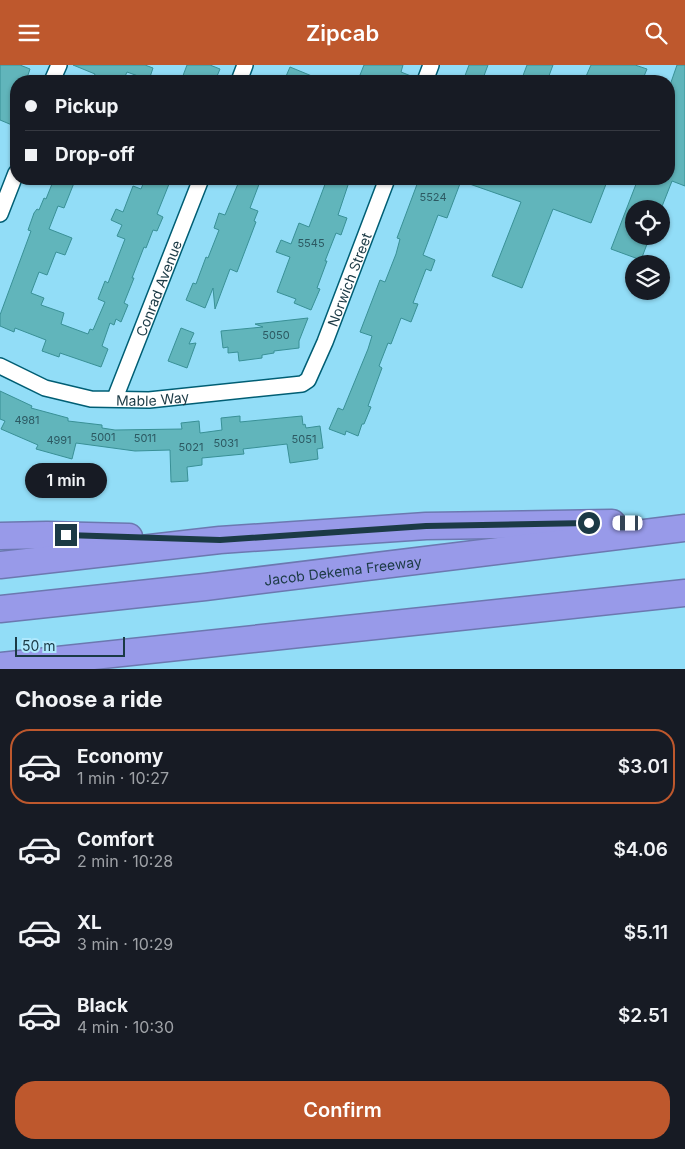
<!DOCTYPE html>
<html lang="en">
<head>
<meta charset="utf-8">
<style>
  :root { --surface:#171b24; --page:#242831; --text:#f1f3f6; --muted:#9ea1a6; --line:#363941; --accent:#be582d }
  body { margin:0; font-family:Inter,sans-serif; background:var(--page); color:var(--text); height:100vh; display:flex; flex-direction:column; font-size:19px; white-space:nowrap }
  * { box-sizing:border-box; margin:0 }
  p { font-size:16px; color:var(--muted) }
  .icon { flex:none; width:28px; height:28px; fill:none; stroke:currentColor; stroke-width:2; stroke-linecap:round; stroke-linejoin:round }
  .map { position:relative; height:604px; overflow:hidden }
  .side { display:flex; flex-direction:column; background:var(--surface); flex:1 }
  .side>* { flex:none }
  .guide { position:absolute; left:10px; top:10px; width:665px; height:110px; border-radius:20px; box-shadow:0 1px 4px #0004; display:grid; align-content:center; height:110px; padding:0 15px; background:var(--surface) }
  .tools { position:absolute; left:625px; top:135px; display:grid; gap:10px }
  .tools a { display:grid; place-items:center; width:45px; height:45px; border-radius:50%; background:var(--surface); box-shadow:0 1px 4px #0004; font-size:25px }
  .scale { position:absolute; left:15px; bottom:12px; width:110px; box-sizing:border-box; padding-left:5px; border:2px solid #1b3a45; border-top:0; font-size:14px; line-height:18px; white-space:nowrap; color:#1b3a45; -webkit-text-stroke:4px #aee8fd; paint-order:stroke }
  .end { position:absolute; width:22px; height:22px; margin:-11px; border:6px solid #1b3a45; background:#fff; box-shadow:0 0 0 2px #fff }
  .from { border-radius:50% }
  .bubble { position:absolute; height:35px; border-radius:18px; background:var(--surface); box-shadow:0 1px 4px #0004; font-size:16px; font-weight:600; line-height:35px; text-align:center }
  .car { position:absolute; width:15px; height:30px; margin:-15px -8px; border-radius:6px; box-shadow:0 0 4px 1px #0007; background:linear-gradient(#fff 24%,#345 0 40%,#fff 0 76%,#345 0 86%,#fff 0) }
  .guide b { display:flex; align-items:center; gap:18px; height:48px; font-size:19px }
  .guide b+b { border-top:1px solid var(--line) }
  .guide i { width:12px; height:12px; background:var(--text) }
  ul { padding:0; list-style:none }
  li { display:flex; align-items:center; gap:15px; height:75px; margin:0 10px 8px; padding:0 5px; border:2px solid transparent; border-radius:20px }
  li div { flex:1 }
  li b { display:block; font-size:19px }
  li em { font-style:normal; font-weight:600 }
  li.on { border-color:var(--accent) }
  li>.icon { width:45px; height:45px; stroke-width:1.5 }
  h2 { padding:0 15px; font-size:22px; line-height:60px }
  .button { display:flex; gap:10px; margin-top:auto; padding:10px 15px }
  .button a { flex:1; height:58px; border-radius:20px; background:var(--accent); color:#fff; font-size:20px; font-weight:600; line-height:58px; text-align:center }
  header { display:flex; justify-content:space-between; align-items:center; height:65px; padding:0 15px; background:var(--accent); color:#fff; font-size:22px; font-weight:600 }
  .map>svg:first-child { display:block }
  .building { fill:#61b5bb; stroke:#399096 }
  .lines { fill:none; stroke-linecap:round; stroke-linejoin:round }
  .street-casing { stroke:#005e74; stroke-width:18 }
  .highway-casing { stroke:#6c78b0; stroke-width:29 }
  .street { stroke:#fff; stroke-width:15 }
  .highway { stroke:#989ae9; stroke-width:26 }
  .route { stroke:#1b3a45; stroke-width:6 }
  .labels { text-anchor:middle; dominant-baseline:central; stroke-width:5; stroke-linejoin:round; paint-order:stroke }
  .number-label { font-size:11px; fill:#2c5962 }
  .street-label { font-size:14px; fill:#1b3a45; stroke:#aee8fd }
</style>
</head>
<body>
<header><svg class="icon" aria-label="menu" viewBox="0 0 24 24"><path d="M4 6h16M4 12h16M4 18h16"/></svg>Zipcab<svg class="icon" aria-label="search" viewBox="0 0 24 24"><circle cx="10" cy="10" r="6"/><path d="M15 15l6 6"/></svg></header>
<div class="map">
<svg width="685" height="604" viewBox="0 0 685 604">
  <rect width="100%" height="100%" fill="#92ddf7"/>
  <path class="building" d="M 0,0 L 20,0 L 30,4 L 26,16 L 16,16 L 16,50 L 12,60 L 0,55 Z
    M 73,0 L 145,0 L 153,3 L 149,15 L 127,7 L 123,16 L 92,16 L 95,9 Z
    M 187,0 L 210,0 L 220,4 L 215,16 L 181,16 Z
    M 364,0 L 403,0 L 401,7 L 416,13 L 416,16 L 375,16 L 360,10 Z
    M 469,0 L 488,0 L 482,16 L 463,16 Z
    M 527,0 L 553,0 L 547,16 L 521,16 Z
    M 591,0 L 635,0 L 647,4 L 642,16 L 584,16 Z
    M 677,0 L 685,0 L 685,121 L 672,116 L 661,144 L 634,144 L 634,171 L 650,171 L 641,195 L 611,184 L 638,114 L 669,114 L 669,23 Z
    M 290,2 L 324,16 L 284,16 Z
    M 54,114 L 64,114 L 74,118 L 64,143 L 58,141 L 49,164 L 72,173 L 65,190 L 56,187 L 47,210 L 39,207 L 31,228 L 44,233 L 41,240 L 64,248 L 61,259 L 88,269 L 90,264 L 93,265 L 105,237 L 98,234 L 105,216 L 108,218 L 125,174 L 117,171 L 122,160 L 111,155 L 116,144 L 123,147 L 133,121 L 141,124 L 145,114 L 171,114 L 157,149 L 163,152 L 157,166 L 153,165 L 146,183 L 144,182 L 132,213 L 134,213 L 124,238 L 128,240 L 121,257 L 116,254 L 114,260 L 110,258 L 102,281 L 108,284 L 101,302 L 60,288 L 59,292 L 42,286 L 46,275 L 15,263 L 14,267 L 0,261 L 0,250 L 31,166 L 28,165 L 34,148 L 37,144 L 39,145 L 44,133 L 46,134 Z
    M 240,114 L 261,114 L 250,143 L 258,146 L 254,156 L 256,157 L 237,207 L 230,204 L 215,244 L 213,223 L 205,243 L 186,235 L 193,218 L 196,219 L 206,192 L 208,193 L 219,165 L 214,163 L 219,148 L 225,150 Z
    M 327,114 L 350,114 L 338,150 L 347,153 L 341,170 L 336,168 L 325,196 L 327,196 L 317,223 L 320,224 L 311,245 L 294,238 L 296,234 L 277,227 L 290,192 L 276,187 L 281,175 L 291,179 L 299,158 L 309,162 Z
    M 419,114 L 608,114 L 591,158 L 553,144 L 522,223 L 492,211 L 521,137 L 461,116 L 447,153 L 438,150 L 423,190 L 435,195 L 431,206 L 426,204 L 413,238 L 418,239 L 411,257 L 401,253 L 391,279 L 388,278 L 379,301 L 382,303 L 368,341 L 371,342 L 364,359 L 362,359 L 358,371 L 346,366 L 345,370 L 329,364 L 338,343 L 343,345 L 368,284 L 372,271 L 360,267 L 380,215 L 385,217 L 396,189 L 400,174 L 397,173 Z
    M 308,253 L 299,276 L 299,283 L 274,286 L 274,288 L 262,290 L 262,293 L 239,296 L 238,287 L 228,288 L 228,282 L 223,283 L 221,266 L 263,262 L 255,259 Z
    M 181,263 L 194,268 L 189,279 L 196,278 L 187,303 L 168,296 Z
    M 0,326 L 32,341 L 31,343 L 68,353 L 68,356 L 102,360 L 102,363 L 115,365 L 182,364 L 181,358 L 199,356 L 200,368 L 222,365 L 221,353 L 240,351 L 240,357 L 302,351 L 303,360 L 305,359 L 306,363 L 320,361 L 323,383 L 317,384 L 318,394 L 290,398 L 287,379 L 243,384 L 244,389 L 202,393 L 202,400 L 187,402 L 188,416 L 171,417 L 170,385 L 135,386 L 76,378 L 72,394 L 36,384 L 38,380 L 1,364 L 5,356 L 0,354 Z"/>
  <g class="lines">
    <g class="street-casing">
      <g id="street">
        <path d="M 52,16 L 59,0"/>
        <path d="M 239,16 L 245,0"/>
        <path d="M 425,16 L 431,0"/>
        <path d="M 0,149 L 16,108"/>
        <path id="s1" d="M 0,301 L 45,323 L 91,334 L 149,335 L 302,319 L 308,315 L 325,277 L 387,114"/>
        <path id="s2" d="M 115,333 L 201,114"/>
      </g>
    </g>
    <g class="highway-casing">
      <g id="highway">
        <path d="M 0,471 L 47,470 L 129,472"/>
        <path d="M 0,500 L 220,475 L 426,461 L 612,458"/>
        <path id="s3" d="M 0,544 L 205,522 L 685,463"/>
        <path d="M 0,601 L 685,528"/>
      </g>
    </g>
    <use href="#street" class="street"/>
    <use href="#highway" class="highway"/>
  </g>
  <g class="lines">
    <path class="route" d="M 66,470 L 220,475 L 426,461 L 589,458"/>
  </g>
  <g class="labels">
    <g class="number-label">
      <text x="433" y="132">5524</text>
      <text x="311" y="178">5545</text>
      <text x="276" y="270">5050</text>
      <text x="27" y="355">4981</text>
      <text x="103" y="372">5001</text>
      <text x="145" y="373">5011</text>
      <text x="304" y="374">5051</text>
      <text x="59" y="375">4991</text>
      <text x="226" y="378">5031</text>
      <text x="191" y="382">5021</text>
    </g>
    <g class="street-label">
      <text stroke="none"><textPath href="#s1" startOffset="425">Norwich Street</textPath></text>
      <text stroke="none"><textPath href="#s2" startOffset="118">Conrad Avenue</textPath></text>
      <text stroke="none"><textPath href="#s1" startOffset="159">Mable Way</textPath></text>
      <text stroke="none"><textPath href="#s3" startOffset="345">Jacob Dekema Freeway</textPath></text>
    </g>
  </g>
</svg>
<div class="tools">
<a><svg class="icon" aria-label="locate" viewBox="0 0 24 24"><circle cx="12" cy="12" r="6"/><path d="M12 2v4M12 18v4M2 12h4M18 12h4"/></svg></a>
<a><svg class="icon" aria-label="layers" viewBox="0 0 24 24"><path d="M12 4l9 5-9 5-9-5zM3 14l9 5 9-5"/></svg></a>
</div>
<div class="scale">50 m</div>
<i class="end from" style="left:589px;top:458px"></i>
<i class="end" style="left:66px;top:470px"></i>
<div class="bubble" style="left:25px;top:398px;width:82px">1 min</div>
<i class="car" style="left:628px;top:458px;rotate:270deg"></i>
<div class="guide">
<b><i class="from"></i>Pickup</b>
<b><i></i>Drop-off</b>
</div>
</div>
<section class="side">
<h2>Choose a ride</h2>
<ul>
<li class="on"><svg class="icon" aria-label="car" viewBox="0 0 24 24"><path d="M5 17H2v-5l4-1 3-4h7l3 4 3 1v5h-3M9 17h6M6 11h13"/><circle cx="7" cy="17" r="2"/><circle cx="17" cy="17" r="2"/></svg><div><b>Economy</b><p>1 min · 10:27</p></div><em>$3.01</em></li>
<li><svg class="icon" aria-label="car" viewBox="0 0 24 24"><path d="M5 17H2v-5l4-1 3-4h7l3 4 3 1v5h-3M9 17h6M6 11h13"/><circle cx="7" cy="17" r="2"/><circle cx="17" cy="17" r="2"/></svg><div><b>Comfort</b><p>2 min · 10:28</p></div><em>$4.06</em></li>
<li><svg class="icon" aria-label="car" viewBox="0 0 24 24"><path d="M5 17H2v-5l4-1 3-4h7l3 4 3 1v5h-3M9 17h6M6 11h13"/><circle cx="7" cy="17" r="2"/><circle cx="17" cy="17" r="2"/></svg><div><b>XL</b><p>3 min · 10:29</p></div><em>$5.11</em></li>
<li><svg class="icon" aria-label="car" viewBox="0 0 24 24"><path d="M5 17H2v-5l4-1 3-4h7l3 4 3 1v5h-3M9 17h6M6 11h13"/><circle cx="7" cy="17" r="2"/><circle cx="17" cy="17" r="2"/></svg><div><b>Black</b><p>4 min · 10:30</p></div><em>$2.51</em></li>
</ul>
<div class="button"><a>Confirm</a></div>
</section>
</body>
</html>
